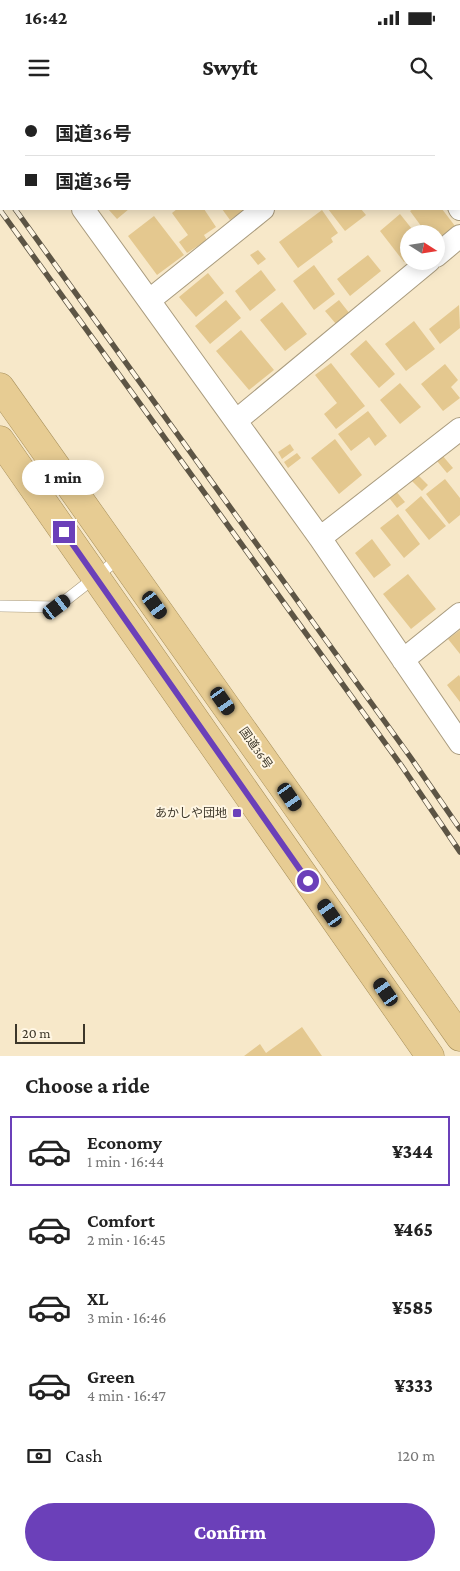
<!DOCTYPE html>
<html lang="en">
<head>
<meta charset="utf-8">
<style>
  :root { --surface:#fff; --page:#f6f6f6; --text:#222; --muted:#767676; --line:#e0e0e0; --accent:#6b40b9 }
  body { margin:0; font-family:"Crimson Pro","Noto Sans JP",serif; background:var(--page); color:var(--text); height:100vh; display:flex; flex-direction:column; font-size:19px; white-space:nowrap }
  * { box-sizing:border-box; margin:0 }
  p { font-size:16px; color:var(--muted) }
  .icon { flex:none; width:28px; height:28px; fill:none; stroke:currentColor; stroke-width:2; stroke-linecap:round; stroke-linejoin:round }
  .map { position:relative; height:956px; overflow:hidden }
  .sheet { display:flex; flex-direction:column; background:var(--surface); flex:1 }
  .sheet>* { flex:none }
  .banner { position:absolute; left:0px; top:0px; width:460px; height:110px; box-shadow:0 2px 12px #0003; display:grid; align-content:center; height:110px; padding:0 25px; background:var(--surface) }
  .needle { width:32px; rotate:102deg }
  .controls { position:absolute; left:400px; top:125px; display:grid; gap:10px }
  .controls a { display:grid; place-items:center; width:45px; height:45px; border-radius:50%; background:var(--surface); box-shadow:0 2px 12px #0003; font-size:25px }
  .scale { position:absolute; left:15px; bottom:12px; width:70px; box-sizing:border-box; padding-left:5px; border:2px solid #3c3629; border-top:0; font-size:14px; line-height:18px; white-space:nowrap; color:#3c3629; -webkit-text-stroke:4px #fff6e3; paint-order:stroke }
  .end { position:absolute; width:22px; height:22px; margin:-11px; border:6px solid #6b40b9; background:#fff; box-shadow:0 0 0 2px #fff }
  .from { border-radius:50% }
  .bubble { position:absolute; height:35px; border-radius:18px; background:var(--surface); box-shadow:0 2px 12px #0003; font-size:16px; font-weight:800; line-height:35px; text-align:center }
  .car { position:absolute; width:15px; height:30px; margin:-15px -8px; border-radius:6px; box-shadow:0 0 4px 1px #0007; background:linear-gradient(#222 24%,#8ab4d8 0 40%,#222 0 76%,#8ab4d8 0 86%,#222 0) }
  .banner b { display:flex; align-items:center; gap:18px; height:48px; font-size:19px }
  .banner b+b { border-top:1px solid var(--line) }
  .banner i { width:12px; height:12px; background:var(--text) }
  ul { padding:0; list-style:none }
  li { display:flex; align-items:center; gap:15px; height:70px; margin:0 10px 8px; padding:0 15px; border:2px solid transparent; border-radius:0px }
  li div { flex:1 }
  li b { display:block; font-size:19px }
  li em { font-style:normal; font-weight:800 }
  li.current { border-color:var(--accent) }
  li>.icon { width:45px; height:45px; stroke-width:1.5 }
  h2 { padding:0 25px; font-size:22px; line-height:60px }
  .pay { display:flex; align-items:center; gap:12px; height:55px; padding:0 25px; font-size:19px }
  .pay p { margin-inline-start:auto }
  .cta { display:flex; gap:10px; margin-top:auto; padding:10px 25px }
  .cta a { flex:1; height:58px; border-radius:30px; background:var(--accent); color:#fff; font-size:20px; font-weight:800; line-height:58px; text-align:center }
  .status { display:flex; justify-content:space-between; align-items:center; height:35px; padding:0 25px; background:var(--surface); direction:ltr }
  .status svg { height:14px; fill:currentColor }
  header { display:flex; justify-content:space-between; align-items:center; height:65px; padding:0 25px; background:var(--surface); font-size:22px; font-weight:800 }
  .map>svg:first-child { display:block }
  .building { fill:#e4c88f }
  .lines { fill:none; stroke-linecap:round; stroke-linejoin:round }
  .service-casing { stroke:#a99b7e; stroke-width:12 }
  .minor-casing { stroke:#a99b7e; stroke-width:24 }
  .trunk-casing { stroke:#a7905c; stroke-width:29 }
  .path { stroke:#aa9f87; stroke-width:3; stroke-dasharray:5 2.5; stroke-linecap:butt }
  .service { stroke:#fff; stroke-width:11 }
  .minor { stroke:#fff; stroke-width:22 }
  .trunk { stroke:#e7cc93; stroke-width:28 }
  .rail-casing { stroke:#5d5545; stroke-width:5.5 }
  .rail { stroke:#fff6e3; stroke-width:4; stroke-dasharray:11; stroke-linecap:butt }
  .route { stroke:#6b40b9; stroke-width:6 }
  .poi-dot { fill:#6b40b9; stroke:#fff6e3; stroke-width:2 }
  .labels { text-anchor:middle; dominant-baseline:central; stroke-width:4; stroke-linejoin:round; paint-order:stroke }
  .street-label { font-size:12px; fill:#3c3629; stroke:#fff6e3 }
  .poi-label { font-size:12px; fill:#3c3629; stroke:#fff6e3; text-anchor:end }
</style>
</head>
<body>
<div class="status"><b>16:42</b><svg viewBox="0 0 49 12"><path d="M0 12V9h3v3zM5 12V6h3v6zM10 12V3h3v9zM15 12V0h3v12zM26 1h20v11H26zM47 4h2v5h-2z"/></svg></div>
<header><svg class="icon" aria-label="menu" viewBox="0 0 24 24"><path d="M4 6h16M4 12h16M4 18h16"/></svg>Swyft<svg class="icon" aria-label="search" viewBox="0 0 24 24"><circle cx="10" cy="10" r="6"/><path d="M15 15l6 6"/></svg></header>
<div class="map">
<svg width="460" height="956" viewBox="0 0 460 956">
  <rect width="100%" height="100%" fill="#f7e8c9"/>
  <path class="building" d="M 108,109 L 129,109 L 117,119 Z
    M 177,109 L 204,109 L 216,127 L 204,135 L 207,140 L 187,153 L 179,142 L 188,135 L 172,113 Z
    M 222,109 L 246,109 L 230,120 Z
    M 328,109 L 361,109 L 366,115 L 345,131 Z
    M 413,109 L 442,109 L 455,126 L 436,140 L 436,134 L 427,134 L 410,111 Z
    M 322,110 L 338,133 L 331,138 L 333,142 L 298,168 L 279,142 Z
    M 400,114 L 416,134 L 409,134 L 409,158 L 404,162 L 380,131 Z
    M 154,116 L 184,155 L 157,175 L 128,136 Z
    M 258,150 L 266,159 L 258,165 L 250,155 Z
    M 368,155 L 381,171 L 350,196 L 337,179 Z
    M 314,165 L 335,194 L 314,210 L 293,181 Z
    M 261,170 L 276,190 L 250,211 L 235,191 Z
    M 208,173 L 224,193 L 196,217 L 179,197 Z
    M 226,200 L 241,218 L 210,244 L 195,226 Z
    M 339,200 L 350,214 L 336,224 L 325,211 Z
    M 282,202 L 307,234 L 285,251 L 260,220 Z
    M 459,205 L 460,228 L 440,244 L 429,229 Z
    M 414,221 L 435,249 L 406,271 L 385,244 Z
    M 241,230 L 274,270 L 249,290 L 216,251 Z
    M 366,240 L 395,274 L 379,288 L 350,254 Z
    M 331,263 L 365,306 L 336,329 L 324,314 L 337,303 L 315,275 Z
    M 445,264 L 458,280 L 451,287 L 460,298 L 443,311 L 421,284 Z
    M 400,283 L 421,307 L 400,324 L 380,300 Z
    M 368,311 L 387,336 L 375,346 L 369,337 L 351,351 L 338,334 Z
    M 335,339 L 362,375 L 339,394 L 311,358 Z
    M 290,344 L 294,350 L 282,359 L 278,352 Z
    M 297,353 L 301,358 L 288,368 L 284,362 Z
    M 442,355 L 453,368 L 447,373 L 437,361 Z
    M 417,374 L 428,385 L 422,391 L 411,380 Z
    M 445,379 L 460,398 L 460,415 L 449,424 L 426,394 Z
    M 395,390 L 405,402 L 397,408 L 387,395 Z
    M 421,396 L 446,426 L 429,440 L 405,410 Z
    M 398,414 L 420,444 L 404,458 L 380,428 Z
    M 372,439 L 391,465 L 374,478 L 355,453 Z
    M 408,474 L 436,509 L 411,529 L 383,494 Z
    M 460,530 L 460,554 L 448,539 Z
    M 459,575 L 460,577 L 460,602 L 447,585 Z
    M 302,927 L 322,956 L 244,956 L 260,944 L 266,953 Z"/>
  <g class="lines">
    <g class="service-casing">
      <path id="service" d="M 0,506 L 57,507 L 121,457"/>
    </g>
    <g class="minor-casing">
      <path id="minor" d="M 372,0 L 373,1
        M 0,1 L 1,3
        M 165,1 L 167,0
        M 459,107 L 460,109
        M 83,109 L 320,438 L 460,643
        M 436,156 L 460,136
        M 151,199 L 263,109
        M 237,320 L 429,161
        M 320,438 L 460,329
        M 403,560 L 460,514"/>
    </g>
    <g class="trunk-casing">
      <path id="trunk" d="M 0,287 L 460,937
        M 0,340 L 430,956"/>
    </g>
    <path class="path" d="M 398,0 L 399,1
      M 459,66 L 460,67"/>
    <use href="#service" class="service"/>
    <use href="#minor" class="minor"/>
    <use href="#trunk" class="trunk"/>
    <g class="rail-casing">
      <path id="rail" d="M 0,89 L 1,91
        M 15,109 L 411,658 L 460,729
        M 0,110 L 401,665 L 460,752"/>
    </g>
    <use href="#rail" class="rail"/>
  </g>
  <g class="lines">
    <path class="route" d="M 64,432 L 308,781"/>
  </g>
  <rect class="poi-dot" x="232" y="708" width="10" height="10" rx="2.5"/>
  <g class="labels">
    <g class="street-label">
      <text transform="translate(256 648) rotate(55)">国道36号</text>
    </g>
    <g class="poi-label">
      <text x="227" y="713">あかしや団地</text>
    </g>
  </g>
</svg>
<div class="controls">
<a><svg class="needle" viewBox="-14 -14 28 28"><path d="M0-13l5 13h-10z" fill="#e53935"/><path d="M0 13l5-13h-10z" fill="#767676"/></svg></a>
</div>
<div class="scale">20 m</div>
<i class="end from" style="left:308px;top:781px"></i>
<i class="end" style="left:64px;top:432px"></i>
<div class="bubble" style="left:22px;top:360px;width:82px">1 min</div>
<i class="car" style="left:155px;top:505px;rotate:144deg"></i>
<i class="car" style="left:57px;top:507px;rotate:53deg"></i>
<i class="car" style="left:223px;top:601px;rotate:145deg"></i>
<i class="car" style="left:290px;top:697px;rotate:145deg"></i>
<i class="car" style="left:330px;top:813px;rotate:325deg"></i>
<i class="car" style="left:386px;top:892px;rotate:325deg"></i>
<div class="banner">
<b><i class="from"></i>国道36号</b>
<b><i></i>国道36号</b>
</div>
</div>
<section class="sheet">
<h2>Choose a ride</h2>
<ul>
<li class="current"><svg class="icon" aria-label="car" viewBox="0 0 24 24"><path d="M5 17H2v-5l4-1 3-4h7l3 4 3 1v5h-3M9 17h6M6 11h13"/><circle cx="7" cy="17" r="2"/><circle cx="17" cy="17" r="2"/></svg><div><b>Economy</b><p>1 min · 16:44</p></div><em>¥344</em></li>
<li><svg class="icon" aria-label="car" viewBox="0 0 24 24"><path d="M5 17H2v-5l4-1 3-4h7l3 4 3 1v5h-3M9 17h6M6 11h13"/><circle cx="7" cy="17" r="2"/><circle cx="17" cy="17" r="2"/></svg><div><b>Comfort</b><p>2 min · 16:45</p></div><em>¥465</em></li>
<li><svg class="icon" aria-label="car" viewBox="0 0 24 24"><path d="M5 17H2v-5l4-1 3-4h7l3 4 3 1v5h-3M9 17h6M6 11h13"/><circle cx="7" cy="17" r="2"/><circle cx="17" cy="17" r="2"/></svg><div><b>XL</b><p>3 min · 16:46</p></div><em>¥585</em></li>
<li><svg class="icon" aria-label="car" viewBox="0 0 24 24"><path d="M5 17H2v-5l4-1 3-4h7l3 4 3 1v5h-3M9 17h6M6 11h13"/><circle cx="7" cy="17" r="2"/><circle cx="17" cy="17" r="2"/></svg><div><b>Green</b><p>4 min · 16:47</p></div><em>¥333</em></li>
</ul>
<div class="pay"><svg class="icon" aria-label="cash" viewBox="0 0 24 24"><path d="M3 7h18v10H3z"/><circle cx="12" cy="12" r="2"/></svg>Cash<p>120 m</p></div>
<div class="cta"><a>Confirm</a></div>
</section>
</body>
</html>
